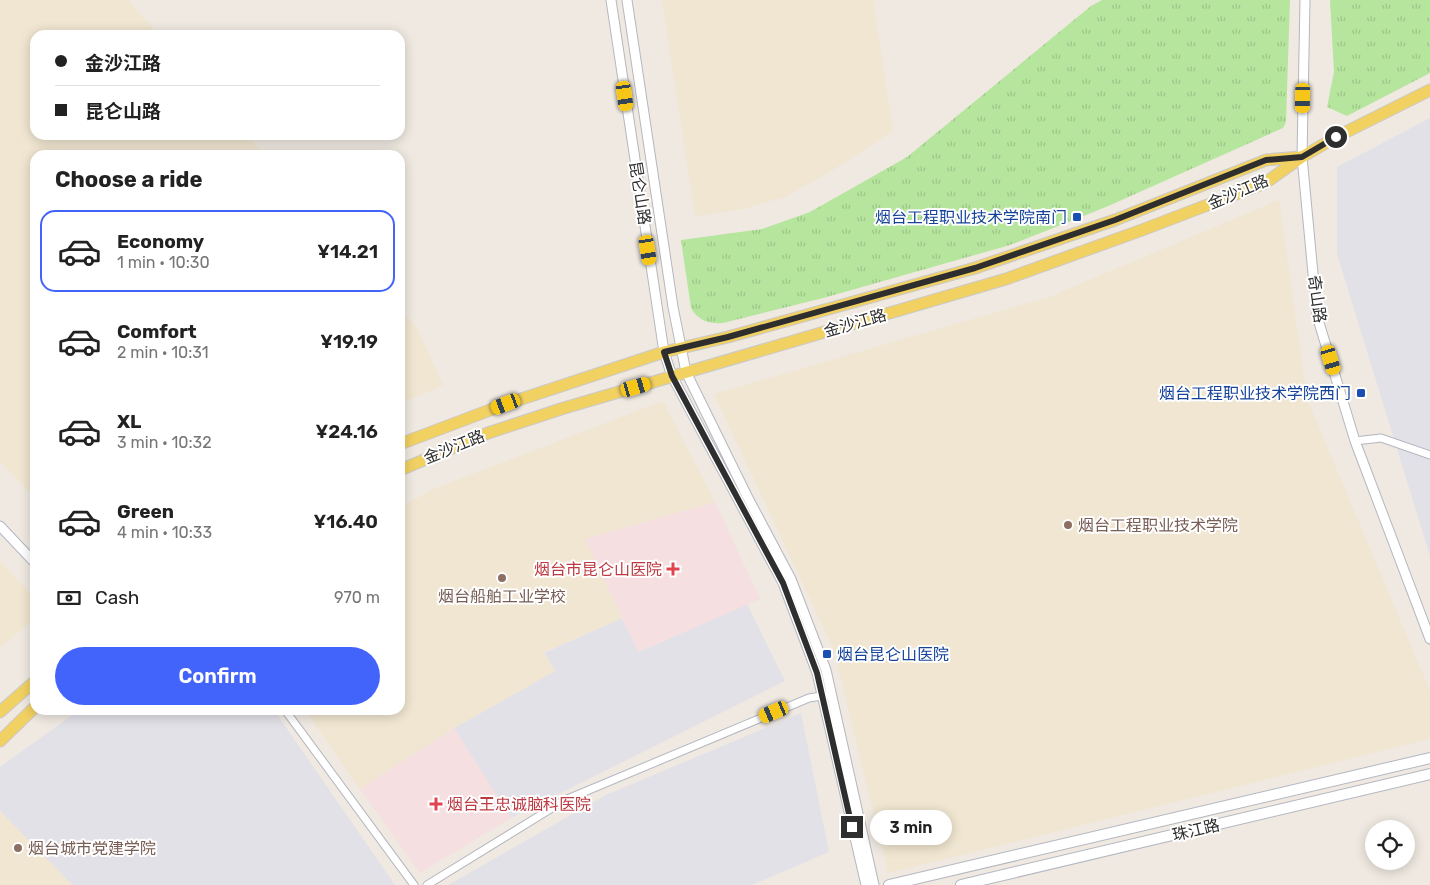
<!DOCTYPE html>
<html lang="en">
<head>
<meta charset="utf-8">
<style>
  :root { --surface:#fff; --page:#f2f2f2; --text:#222; --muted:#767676; --line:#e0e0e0; --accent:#4264fb }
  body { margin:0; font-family:Rubik,"Noto Sans SC",sans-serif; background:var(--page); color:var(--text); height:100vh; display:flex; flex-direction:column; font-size:19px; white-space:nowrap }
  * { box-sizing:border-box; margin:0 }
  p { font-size:16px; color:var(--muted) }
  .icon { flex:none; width:28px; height:28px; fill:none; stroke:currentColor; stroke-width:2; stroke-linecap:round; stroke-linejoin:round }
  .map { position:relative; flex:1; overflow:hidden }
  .sheet { position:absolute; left:30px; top:150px; width:375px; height:565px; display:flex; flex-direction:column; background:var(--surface); border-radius:15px; box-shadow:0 2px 12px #0003 }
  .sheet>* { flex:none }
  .banner { position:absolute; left:30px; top:30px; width:375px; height:110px; border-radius:15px; box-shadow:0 2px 12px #0003; display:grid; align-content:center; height:110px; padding:0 25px; background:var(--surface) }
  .controls { position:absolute; left:1365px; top:820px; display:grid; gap:10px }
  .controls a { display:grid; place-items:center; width:50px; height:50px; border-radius:50%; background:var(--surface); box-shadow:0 2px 12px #0003; font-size:25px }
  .end { position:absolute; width:22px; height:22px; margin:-11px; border:6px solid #2e2e2e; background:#fff; box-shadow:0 0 0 2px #fff }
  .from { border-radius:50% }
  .bubble { position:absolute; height:35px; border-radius:18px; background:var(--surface); box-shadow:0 2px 12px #0003; font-size:16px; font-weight:600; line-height:35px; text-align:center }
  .car { position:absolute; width:15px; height:30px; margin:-15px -8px; border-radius:6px; box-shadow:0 0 4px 1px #0007; background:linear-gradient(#f5c518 24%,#345 0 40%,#f5c518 0 76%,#345 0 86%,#f5c518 0) }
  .banner b { display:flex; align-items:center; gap:18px; height:48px; font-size:19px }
  .banner b+b { border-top:1px solid var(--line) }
  .banner i { width:12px; height:12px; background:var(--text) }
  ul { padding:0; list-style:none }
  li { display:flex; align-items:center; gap:15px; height:82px; margin:0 10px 8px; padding:0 15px; border:2px solid transparent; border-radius:15px }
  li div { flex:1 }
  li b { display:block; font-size:19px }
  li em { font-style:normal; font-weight:600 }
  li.active { border-color:var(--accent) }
  li>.icon { width:45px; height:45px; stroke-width:1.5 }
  h2 { padding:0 25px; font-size:22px; line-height:60px }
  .pay { display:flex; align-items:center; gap:12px; height:55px; padding:0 25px; font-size:19px }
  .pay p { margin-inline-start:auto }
  .primary-button { display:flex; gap:10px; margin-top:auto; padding:10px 25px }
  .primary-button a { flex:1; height:58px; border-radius:30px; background:var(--accent); color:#fff; font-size:20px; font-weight:600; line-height:58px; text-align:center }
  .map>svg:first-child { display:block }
  .industrial { fill:#e3e1e8 }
  .education { fill:#f0e6d1 }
  .medical { fill:#f5dfe0 }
  .grass { fill:url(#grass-tufts) }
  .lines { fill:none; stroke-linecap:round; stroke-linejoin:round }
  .minor-casing { stroke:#b4b7c1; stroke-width:9 }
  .tertiary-casing { stroke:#b4b7c1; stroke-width:11 }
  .secondary-casing { stroke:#b4b7c1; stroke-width:12 }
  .primary-casing { stroke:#c9c9c9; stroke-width:13 }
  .minor { stroke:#fff; stroke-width:7 }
  .tertiary { stroke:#fff; stroke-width:9 }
  .secondary { stroke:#fff; stroke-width:10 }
  .primary { stroke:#f2d163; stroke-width:11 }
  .route { stroke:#2e2e2e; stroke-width:6 }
  .transit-dot { fill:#1a4fb4; stroke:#fff; stroke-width:2 }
  .education-dot { fill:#8d6e63; stroke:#fff; stroke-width:2 }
  .health-dot { fill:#e0444e; stroke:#fff; stroke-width:2 }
  .labels { text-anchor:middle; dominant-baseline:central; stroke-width:4; stroke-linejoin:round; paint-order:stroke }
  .street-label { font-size:16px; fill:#2e2e2e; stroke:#fff }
  .transit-label { font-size:16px; fill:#164399; stroke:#fff; text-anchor:end }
  .education-label { font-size:16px; fill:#785e54; stroke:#fff; text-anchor:start }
  .health-label { font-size:16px; fill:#be3a42; stroke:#fff; text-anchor:end }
</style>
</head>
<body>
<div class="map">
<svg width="1430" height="885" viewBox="0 0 1430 885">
  <defs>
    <pattern id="grass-tufts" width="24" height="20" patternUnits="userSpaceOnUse" patternTransform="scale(1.25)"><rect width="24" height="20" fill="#b6e59e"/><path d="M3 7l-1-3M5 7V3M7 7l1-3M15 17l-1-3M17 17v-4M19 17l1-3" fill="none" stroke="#9dc588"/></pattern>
  </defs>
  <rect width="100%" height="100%" fill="#efe9e1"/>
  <path class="industrial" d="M 1430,118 L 1430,556 L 1337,254 L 1337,167 Z
    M 747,604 L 785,681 L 511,818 L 454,728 L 555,671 L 544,653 L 622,618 L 639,652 Z
    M 79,710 L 274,710 L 395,885 L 72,885 L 0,811 L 0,767 Z
    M 801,713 L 829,852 L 752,885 L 448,885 L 606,795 Z"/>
  <path class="education" d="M 0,0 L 128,0 L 159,35 L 35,35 L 35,135 L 247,135 L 265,155 L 35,155 L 35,498 L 0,462 Z
    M 662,0 L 873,0 L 893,131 L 833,170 L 787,196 L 743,209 L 695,216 Z
    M 1279,200 L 1307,399 L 1430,691 L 1430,739 L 888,873 L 834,650 L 714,394 L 1049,297 Z
    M 400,309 L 417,328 L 443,385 L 400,404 Z
    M 663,401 L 715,502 L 585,539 L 622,618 L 544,652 L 555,671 L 454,728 L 360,789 L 305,710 L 400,710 L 400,507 L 434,489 Z
    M 0,561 L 35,598 L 35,618 L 0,648 Z
    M 0,811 L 72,885 L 0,885 Z"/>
  <path class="medical" d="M 715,502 L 760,599 L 638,652 L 585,539 Z
    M 454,728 L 511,818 L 420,873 L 360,789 Z"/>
  <path class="grass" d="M 1102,0 L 1290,0 L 1286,122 L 1283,128 L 1106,207 L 1010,245 L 827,297 L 723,323 C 710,324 698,321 691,308 L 681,240 L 762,229 L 810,212 L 863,182 L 907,157 L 1091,6 Z
    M 1330,0 L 1430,0 L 1430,73 L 1347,116 L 1327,107 L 1334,72 Z"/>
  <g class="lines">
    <g class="minor-casing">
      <path id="minor" d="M 1355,441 L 1381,438 L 1430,455
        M 285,710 L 414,885
        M 427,885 L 565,800 L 809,698 L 827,695"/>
    </g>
    <g class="tertiary-casing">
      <path id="tertiary" d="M 611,0 L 664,352 L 672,376 L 783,583 L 817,673 L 866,885
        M 627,0 L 673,307 L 686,372 L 747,496 L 791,579 L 826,670 L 874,885
        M 1305,0 L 1302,157 L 1317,316 L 1355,441 L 1430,639
        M 0,526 L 35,563"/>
    </g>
    <g class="secondary-casing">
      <path id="secondary" d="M 889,885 L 1430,758
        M 961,885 L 1430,774"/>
    </g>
    <g class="primary-casing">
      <path id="primary" d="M 400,444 L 506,404 L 664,352 L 728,337 L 975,268 L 1115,220 L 1266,160 L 1300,157
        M 400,470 L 488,433 L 564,408 L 1006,279 L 1142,230 L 1265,183 L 1302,157 L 1336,137 L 1430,90
        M 0,712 L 35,681
        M 0,741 L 35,707"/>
    </g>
    <use href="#minor" class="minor"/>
    <use href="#tertiary" class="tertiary"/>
    <use href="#secondary" class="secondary"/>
    <use href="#primary" class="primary"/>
  </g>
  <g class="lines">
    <path class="route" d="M 852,827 L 817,673 L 783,583 L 672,376 L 664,352 L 728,337 L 975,268 L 1115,220 L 1266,160 L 1302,157 L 1336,137"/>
  </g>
  <g class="transit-dot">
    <rect x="1072" y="212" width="10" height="10" rx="2.5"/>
    <rect x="1356" y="388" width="10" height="10" rx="2.5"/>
    <rect x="822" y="649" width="10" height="10" rx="2.5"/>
  </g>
  <g class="education-dot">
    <circle cx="1068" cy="525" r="5"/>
    <circle cx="502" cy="578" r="5"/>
    <circle cx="18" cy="848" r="5"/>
  </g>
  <g class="health-dot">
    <path d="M670.5 561.5h5v5h5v5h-5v5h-5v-5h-5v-5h5z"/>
    <path d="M433.5 796.5h5v5h5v5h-5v5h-5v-5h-5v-5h5z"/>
  </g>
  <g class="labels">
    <g class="street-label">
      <text transform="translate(1238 192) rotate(-23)">金沙江路</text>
      <text transform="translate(640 193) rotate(81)">昆仑山路</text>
      <text transform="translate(1317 299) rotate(82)">奇山路</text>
      <text transform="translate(855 323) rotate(-16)">金沙江路</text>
      <text transform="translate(454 447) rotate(-22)">金沙江路</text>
      <text transform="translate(1196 830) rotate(-13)">珠江路</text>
    </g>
    <g class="transit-label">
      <text x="1067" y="217">烟台工程职业技术学院南门</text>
      <text x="1351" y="393">烟台工程职业技术学院西门</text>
      <text x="837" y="654" text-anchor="start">烟台昆仑山医院</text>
    </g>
    <g class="education-label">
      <text x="1078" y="525">烟台工程职业技术学院</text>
      <text x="502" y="596" text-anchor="middle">烟台船舶工业学校</text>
      <text x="28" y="848">烟台城市党建学院</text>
    </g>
    <g class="health-label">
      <text x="662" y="569">烟台市昆仑山医院</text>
      <text x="447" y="804" text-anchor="start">烟台王忠诚脑科医院</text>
    </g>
  </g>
</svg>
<div class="controls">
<a><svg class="icon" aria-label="locate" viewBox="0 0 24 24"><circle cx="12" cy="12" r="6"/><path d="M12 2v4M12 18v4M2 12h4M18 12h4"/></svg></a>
</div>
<i class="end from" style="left:1336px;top:137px"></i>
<i class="end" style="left:852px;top:827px"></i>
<div class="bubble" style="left:870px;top:810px;width:82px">3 min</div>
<i class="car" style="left:625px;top:96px;rotate:172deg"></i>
<i class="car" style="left:1303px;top:98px;rotate:181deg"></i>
<i class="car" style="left:648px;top:250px;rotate:171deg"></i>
<i class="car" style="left:1331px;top:360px;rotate:163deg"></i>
<i class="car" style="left:636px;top:387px;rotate:74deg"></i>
<i class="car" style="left:506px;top:404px;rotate:249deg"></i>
<i class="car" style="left:774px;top:712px;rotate:247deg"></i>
<div class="banner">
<b><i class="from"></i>金沙江路</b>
<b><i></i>昆仑山路</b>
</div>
<section class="sheet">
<h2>Choose a ride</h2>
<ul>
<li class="active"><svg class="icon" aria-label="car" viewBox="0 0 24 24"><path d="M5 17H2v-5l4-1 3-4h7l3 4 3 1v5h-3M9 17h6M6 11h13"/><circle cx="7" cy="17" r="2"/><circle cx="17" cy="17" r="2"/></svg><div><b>Economy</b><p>1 min · 10:30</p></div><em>¥14.21</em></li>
<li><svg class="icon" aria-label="car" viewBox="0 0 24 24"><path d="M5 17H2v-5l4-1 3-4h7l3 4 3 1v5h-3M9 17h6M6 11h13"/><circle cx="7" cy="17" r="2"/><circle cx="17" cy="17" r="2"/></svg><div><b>Comfort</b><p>2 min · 10:31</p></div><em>¥19.19</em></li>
<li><svg class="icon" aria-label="car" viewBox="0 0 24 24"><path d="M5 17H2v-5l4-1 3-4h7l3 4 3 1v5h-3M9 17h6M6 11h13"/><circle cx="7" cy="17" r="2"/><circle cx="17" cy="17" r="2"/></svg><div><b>XL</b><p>3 min · 10:32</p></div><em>¥24.16</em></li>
<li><svg class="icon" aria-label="car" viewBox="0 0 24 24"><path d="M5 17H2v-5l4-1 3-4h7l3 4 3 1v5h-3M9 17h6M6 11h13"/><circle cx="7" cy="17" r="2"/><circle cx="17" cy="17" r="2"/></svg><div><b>Green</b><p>4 min · 10:33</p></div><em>¥16.40</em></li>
</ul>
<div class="pay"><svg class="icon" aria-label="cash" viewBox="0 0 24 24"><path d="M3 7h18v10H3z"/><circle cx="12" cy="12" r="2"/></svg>Cash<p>970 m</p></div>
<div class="primary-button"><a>Confirm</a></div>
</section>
</div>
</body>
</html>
